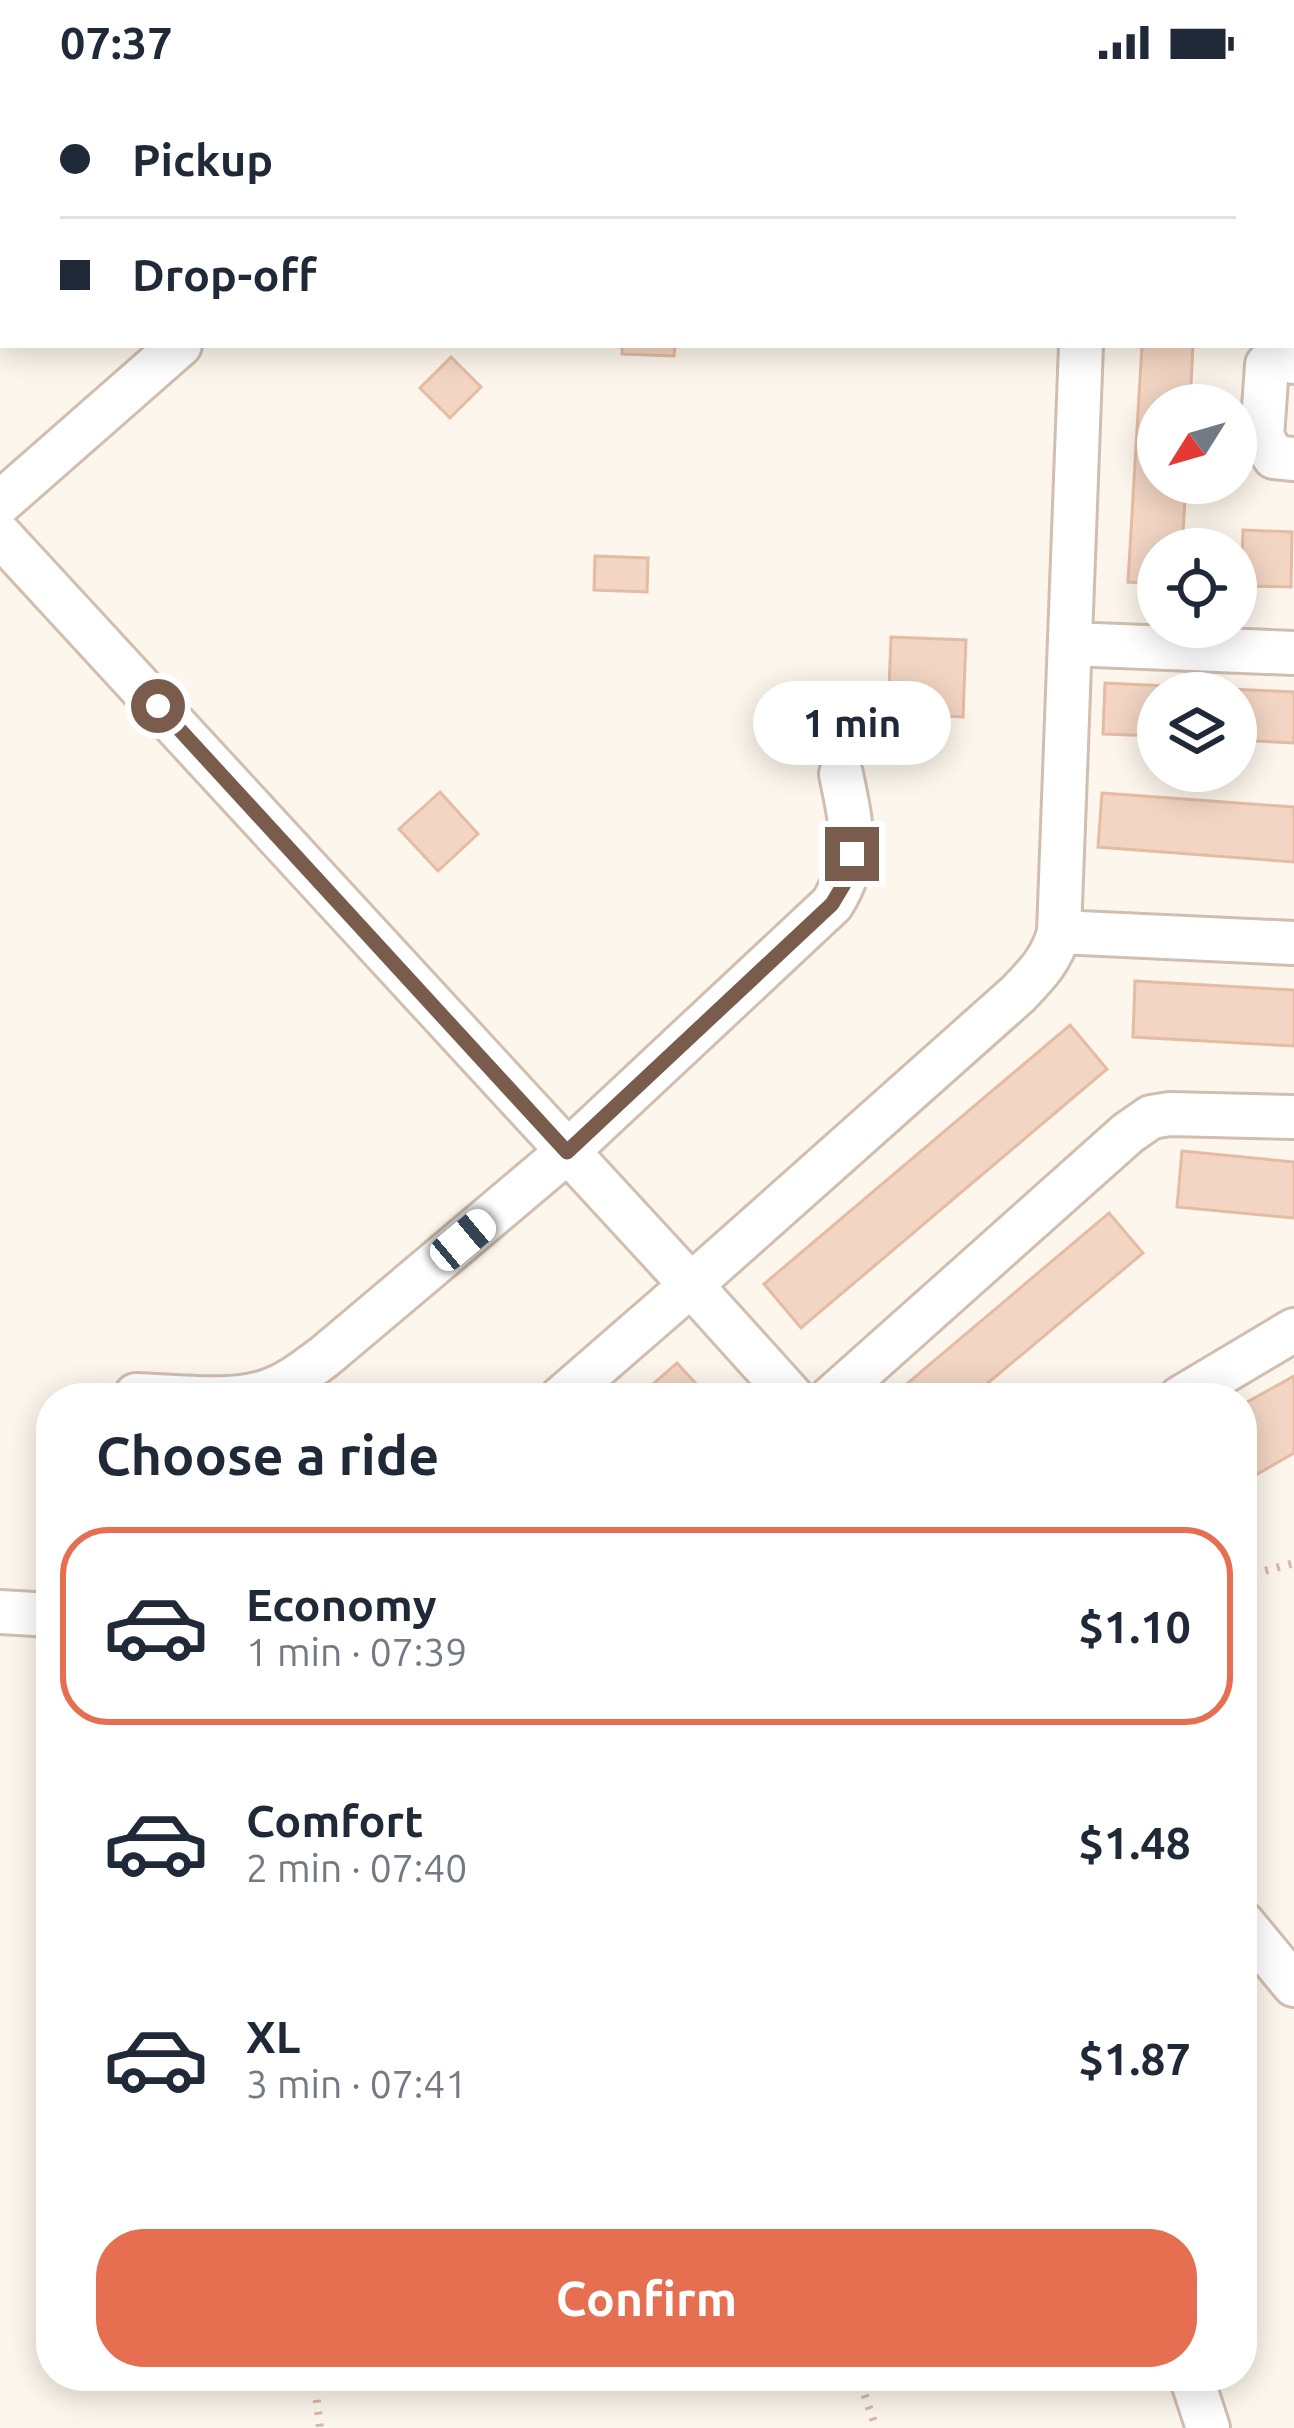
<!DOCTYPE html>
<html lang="en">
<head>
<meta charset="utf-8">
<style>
  :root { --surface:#fff; --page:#f6f6f7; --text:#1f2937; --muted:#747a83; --line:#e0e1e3; --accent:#e76f51 }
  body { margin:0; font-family:Ubuntu,sans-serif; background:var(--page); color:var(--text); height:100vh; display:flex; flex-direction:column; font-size:45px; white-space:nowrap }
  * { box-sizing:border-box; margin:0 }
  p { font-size:39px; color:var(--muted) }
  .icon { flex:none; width:66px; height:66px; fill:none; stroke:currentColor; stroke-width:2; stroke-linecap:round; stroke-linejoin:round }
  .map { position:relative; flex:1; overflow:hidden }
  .side { position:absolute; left:36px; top:1299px; width:1221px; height:1008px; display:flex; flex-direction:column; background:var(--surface); border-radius:48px; box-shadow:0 6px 30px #0003 }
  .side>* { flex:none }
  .hud { position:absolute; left:0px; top:0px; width:1296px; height:264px; box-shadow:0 6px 30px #0003; display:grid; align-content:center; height:264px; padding:0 60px; background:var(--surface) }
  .needle { width:78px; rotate:233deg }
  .buttons { position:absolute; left:1137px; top:300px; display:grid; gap:24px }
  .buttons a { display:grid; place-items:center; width:120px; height:120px; border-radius:50%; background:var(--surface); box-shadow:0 6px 30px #0003; font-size:60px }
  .end { position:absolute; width:54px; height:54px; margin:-27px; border:15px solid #7a5c4d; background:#fff; box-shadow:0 0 0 6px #fff }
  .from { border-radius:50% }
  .bubble { position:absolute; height:84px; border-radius:42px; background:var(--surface); box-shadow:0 6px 30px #0003; font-size:39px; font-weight:700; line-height:84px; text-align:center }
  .car { position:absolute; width:36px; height:72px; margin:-36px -18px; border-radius:15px; box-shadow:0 0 9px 3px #0007; background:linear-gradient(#fff 24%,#345 0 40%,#fff 0 76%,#345 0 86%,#fff 0) }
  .hud b { display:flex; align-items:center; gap:42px; height:114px; font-size:45px }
  .hud b+b { border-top:3px solid var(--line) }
  .hud i { width:30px; height:30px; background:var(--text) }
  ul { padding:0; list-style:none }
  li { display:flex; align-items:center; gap:36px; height:198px; margin:0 24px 18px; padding:0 36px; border:6px solid transparent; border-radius:48px }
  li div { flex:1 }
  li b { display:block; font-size:45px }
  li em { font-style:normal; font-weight:700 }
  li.on { border-color:var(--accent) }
  li>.icon { width:108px; height:108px; stroke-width:1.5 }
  h2 { padding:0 60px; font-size:54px; line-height:144px }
  .button { display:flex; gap:24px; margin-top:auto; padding:24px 60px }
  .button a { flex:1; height:138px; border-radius:48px; background:var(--accent); color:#fff; font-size:48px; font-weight:700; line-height:138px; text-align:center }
  .status { display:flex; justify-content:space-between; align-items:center; height:84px; padding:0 60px; background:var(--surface); direction:ltr }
  .status svg { height:33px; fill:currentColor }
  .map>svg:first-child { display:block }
  .building { fill:#f3d5c3; stroke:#e6bba3; stroke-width:3 }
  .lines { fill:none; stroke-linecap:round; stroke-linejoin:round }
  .minor-casing { stroke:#d1beb0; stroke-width:48 }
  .path { stroke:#d9b8a5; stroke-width:8; stroke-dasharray:3 9; stroke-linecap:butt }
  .minor { stroke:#fff; stroke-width:42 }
  .route { stroke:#7a5c4d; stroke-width:15 }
</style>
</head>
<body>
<div class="status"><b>07:37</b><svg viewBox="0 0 49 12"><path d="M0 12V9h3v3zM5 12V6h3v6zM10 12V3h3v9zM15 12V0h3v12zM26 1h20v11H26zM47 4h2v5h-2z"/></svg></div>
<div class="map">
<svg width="1294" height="2344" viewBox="0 0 1294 2344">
  <rect width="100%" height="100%" fill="#fdf6ec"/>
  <path class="building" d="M 622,261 L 675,261 L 674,272 L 622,270 Z
    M 1142,261 L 1193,261 L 1190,321 L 1158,321 L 1158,399 L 1186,399 L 1182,465 L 1158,465 L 1158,500 L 1128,498 Z
    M 451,273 L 481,303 L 450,334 L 420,304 Z
    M 1243,446 L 1292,448 L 1291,503 L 1241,502 Z
    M 595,472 L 648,474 L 647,508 L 594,506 Z
    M 891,553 L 966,556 L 963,633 L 888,629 Z
    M 1105,599 L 1294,608 L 1294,659 L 1236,656 L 1236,609 L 1158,609 L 1158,652 L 1103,650 Z
    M 440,708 L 478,750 L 438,787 L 399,745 Z
    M 1102,709 L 1294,723 L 1294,778 L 1098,763 Z
    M 1135,897 L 1294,906 L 1294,962 L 1133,953 Z
    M 1070,941 L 1107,985 L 801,1244 L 764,1200 Z
    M 1182,1067 L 1294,1078 L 1294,1134 L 1177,1123 Z
    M 1109,1129 L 1143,1169 L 970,1314 L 890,1314 Z
    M 677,1279 L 709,1314 L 637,1314 Z
    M 1294,1292 L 1294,1369 L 1242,1399 L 1242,1321 Z"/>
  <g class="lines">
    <g class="minor-casing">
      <path id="minor" d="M 1038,0 L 1041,3
        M 474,3 L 478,0
        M 1294,278 L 1287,271 L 1275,272 L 1267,281 L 1262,353 L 1274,373 L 1294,375
        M 0,419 L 180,261
        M 0,451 L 691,1201 L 561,1314
        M 1070,560 L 1294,569
        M 1059,848 L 1294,859
        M 136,1311 C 175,1312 231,1320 268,1307 C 289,1300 306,1286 324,1273 L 567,1068 L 832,820 C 861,775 851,739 841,690
        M 793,1314 L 691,1201 L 1018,910 C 1037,890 1052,875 1059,848 L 1081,261
        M 831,1314 L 1128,1049 L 1151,1033 L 1170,1030 L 1294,1033
        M 1180,1314 L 1294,1246
        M 0,1528 L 51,1531
        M 1242,1838 L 1294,1901
        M 1191,2292 L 1208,2344"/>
    </g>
    <path class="path" d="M 1242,1493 L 1294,1479
      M 314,2292 L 320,2344
      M 873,2292 L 862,2303 L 876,2344"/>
    <use href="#minor" class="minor"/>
  </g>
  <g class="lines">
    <path class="route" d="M 158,622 L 567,1068 L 832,820 L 844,800 L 852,770"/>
  </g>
</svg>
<div class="buttons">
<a><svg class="needle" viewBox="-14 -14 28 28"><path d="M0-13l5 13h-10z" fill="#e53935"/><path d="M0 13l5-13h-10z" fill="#747a83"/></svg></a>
<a><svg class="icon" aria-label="locate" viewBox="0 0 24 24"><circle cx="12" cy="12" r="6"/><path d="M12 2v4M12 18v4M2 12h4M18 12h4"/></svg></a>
<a><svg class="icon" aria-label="layers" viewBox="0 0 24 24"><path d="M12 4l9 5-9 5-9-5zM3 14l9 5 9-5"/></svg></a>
</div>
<i class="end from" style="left:158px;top:622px"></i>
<i class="end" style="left:852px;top:770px"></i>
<div class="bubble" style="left:753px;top:597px;width:198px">1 min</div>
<i class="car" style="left:463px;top:1156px;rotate:50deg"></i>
<div class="hud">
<b><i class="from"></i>Pickup</b>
<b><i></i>Drop-off</b>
</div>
<section class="side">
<h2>Choose a ride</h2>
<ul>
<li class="on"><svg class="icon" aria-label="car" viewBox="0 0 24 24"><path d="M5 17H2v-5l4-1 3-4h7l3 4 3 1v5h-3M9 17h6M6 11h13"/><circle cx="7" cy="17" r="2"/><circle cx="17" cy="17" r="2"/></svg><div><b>Economy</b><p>1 min · 07:39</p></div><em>$1.10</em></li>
<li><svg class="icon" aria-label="car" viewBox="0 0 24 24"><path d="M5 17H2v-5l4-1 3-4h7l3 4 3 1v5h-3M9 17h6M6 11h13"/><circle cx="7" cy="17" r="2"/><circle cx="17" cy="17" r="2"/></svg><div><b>Comfort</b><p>2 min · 07:40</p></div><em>$1.48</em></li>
<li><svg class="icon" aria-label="car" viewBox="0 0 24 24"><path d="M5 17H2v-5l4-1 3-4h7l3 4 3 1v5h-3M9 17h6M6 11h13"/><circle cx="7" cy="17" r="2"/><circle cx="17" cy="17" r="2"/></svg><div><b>XL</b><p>3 min · 07:41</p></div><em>$1.87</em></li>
</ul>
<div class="button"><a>Confirm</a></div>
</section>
</div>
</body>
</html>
